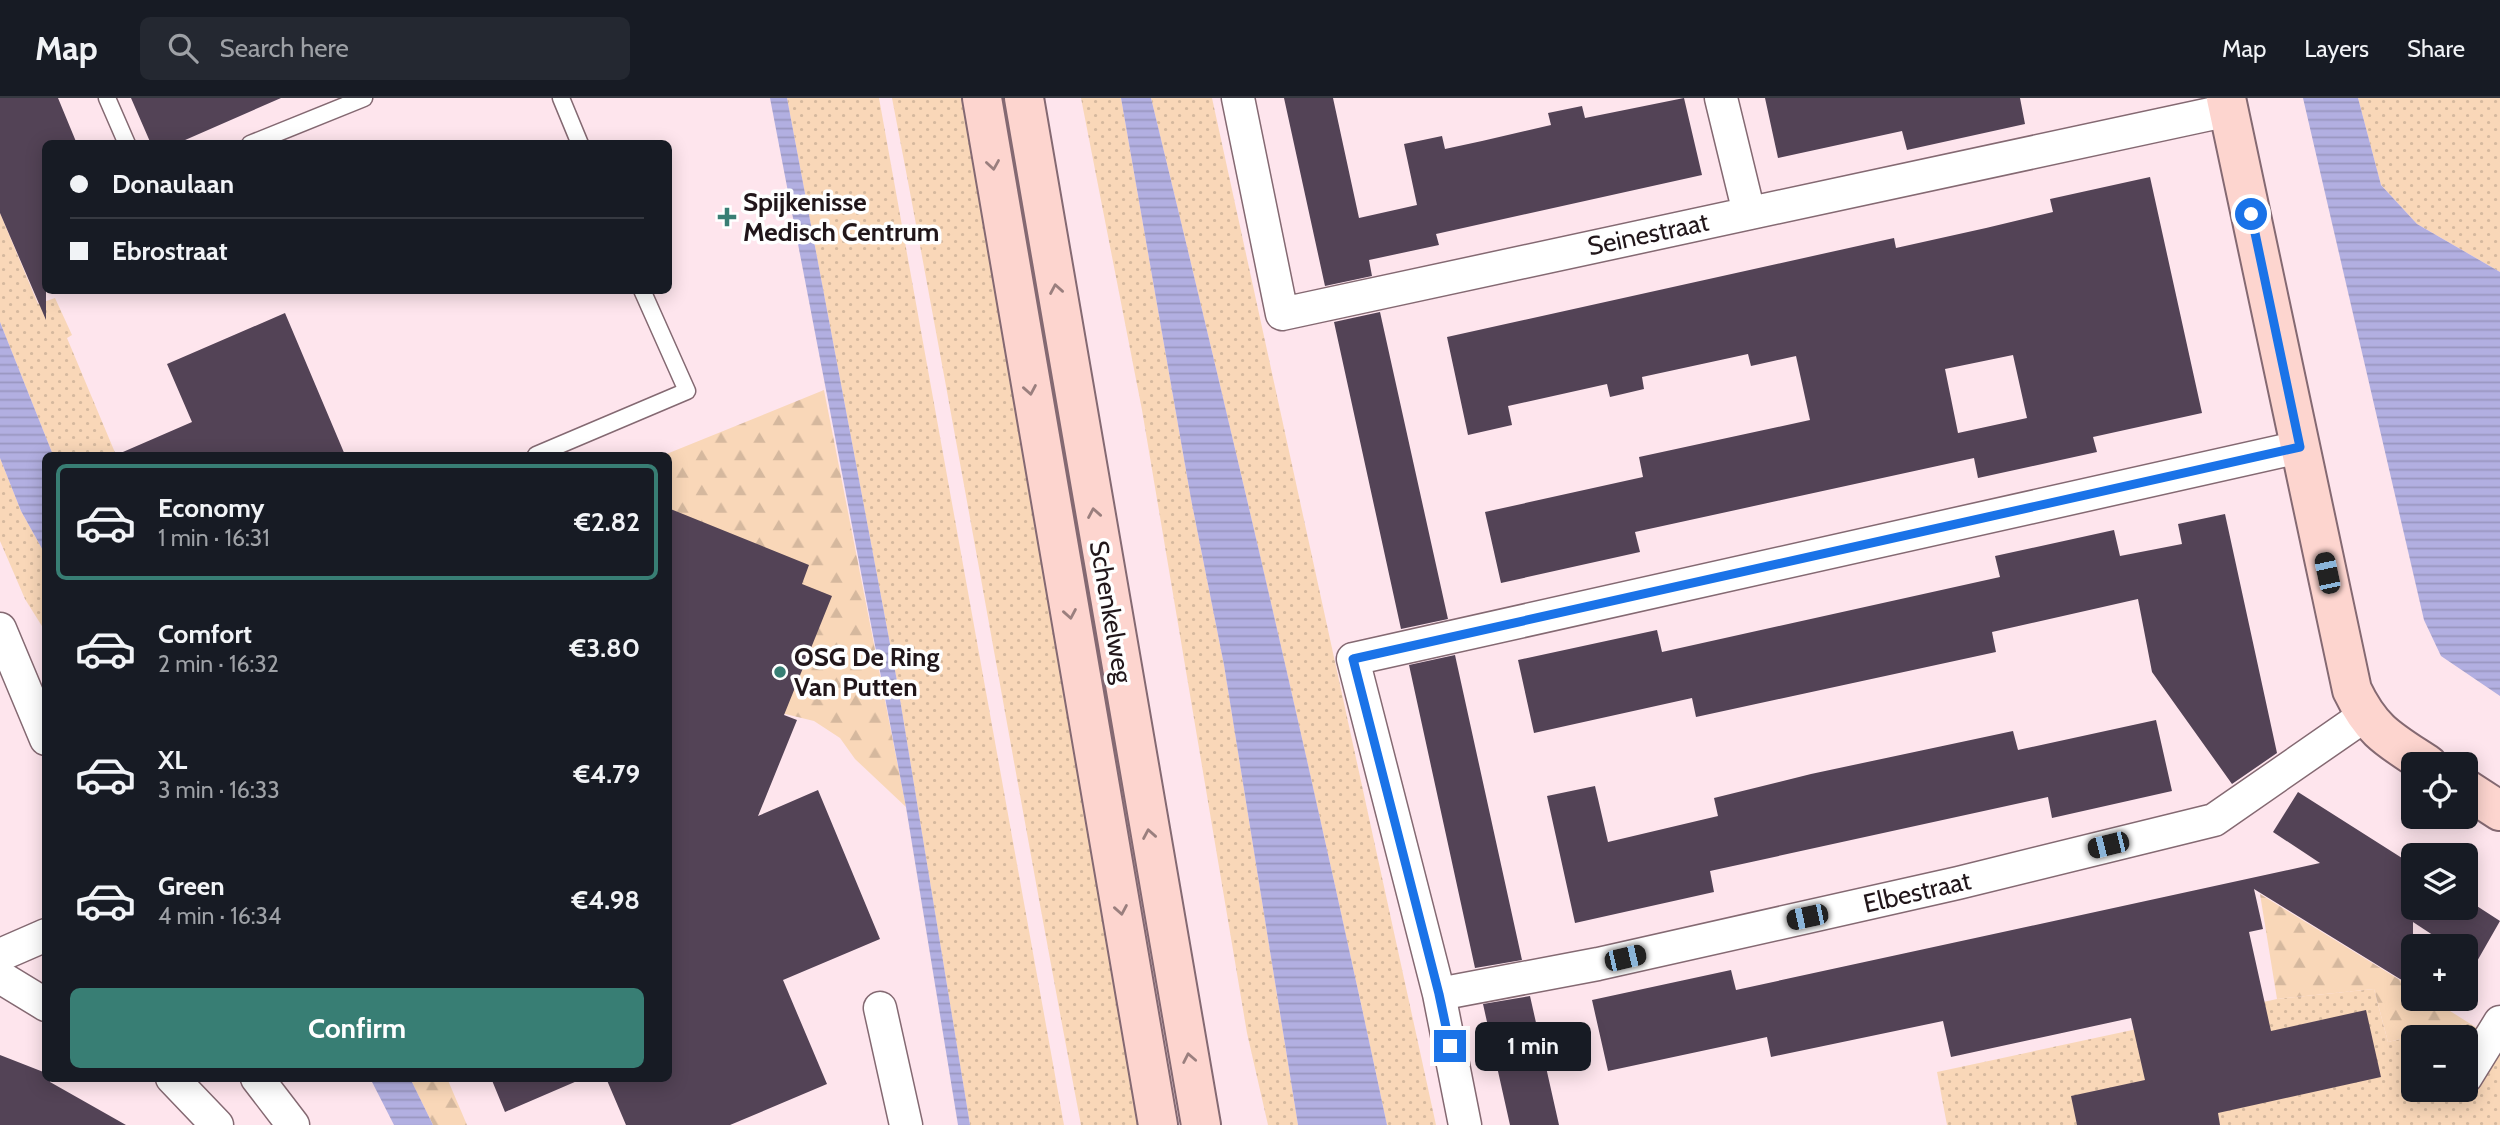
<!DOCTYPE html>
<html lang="en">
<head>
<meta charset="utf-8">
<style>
  :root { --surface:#171b24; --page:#242831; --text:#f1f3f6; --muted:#9ea1a6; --line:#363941; --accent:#387e74 }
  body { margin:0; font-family:Cabin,sans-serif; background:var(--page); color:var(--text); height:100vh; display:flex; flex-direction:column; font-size:26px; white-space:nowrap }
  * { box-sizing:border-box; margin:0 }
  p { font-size:23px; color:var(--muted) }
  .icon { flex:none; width:38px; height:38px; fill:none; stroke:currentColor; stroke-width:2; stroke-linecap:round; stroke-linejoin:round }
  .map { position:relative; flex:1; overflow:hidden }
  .drawer { position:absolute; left:42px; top:354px; width:630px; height:630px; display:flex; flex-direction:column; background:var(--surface); border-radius:10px; box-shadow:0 4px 18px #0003 }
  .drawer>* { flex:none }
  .banner { position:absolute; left:42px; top:42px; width:630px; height:154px; border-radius:10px; box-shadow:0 4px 18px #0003; display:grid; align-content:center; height:154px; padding:0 28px; background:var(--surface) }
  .buttons { position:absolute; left:2401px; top:654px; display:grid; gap:14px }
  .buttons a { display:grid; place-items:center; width:77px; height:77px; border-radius:10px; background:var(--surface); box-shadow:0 4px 18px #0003; font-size:35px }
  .end { position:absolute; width:32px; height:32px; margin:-16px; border:9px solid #1a73e8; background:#fff; box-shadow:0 0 0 4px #fff }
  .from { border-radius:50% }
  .bubble { position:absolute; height:49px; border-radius:10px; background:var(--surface); box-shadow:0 4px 18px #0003; font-size:23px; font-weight:700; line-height:49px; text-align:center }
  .car { position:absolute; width:21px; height:42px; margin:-21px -10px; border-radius:9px; box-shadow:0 0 5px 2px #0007; background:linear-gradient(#222 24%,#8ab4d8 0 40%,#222 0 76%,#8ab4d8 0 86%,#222 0) }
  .banner b { display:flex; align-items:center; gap:24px; height:66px; font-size:26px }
  .banner b+b { border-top:2px solid var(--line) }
  .banner i { width:18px; height:18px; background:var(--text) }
  ul { padding:12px 0 0; list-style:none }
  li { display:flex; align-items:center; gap:21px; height:116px; margin:0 14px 10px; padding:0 14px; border:4px solid transparent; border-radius:10px }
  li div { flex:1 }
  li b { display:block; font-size:26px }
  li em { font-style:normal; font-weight:700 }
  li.current { border-color:var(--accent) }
  li>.icon { width:63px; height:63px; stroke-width:1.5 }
  .primary-button { display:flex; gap:14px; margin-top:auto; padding:14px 28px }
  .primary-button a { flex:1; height:80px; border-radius:10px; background:var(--accent); color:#fff; font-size:28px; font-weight:700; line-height:80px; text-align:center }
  header { display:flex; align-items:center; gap:42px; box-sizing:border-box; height:98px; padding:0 35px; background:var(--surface); border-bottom:2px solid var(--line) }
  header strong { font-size:33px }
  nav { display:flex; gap:38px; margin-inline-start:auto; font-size:24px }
  .search { width:490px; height:63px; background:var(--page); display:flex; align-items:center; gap:18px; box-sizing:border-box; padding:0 24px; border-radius:10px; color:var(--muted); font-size:26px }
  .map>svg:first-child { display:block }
  .grass { fill:url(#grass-dots); fill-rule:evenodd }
  .forest { fill:url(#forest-firs) }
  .water { fill:url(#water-rules) }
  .building { fill:#534356; fill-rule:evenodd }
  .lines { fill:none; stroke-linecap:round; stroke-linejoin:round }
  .lane-casing { stroke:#846972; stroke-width:19 }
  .street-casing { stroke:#846972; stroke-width:35 }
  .secondary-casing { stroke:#846972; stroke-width:42 }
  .lane { stroke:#fff; stroke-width:16 }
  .street { stroke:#fff; stroke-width:32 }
  .secondary { stroke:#fdd5cf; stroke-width:38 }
  .oneway { stroke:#9a7f7e }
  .route { stroke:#1a73e8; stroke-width:9 }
  .poi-dot { fill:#387e74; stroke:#fff; stroke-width:2.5 }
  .labels { text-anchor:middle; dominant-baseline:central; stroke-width:7; stroke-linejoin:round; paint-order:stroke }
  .poi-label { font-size:26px; font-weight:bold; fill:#21161a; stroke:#fff; text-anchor:start }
  .street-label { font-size:26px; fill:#21161a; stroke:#fff }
</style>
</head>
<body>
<header>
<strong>Map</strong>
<div class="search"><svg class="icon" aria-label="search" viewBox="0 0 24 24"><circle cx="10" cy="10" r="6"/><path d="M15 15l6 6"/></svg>Search here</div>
<nav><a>Map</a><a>Layers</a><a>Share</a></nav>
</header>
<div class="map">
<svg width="2500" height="1027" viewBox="0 0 2500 1027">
  <defs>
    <pattern id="grass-dots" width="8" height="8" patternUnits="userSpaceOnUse" patternTransform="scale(1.75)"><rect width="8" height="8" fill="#f9d7b8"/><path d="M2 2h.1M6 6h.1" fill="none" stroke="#d5b89e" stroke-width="1.8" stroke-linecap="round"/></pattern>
    <pattern id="forest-firs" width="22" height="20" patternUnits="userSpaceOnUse" patternTransform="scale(1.75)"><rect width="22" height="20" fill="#f9d7b8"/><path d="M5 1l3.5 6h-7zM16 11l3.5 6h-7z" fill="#d5b89e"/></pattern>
    <pattern id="water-rules" width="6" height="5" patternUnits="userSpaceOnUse" patternTransform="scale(1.75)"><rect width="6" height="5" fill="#b2afe1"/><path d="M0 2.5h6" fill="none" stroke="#9996c0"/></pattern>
  </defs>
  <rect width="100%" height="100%" fill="#fee5ed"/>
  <path class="grass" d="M 787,0 L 879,0 L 1064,1027 L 970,1027 L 897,583 Z
    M 892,0 L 962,0 L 1138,1027 L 1081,1027 C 1016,685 958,342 892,0 Z
    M 1081,0 L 1121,0 L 1191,401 L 1224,567 L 1298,1027 L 1268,1027 L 1247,935 L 1142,312 Z
    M 1151,0 L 1212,0 L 1436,1027 L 1387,1027 C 1314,683 1234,341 1151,0 Z
    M 2358,0 L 2500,0 L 2500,174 L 2417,126 L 2381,87 Z
    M 0,115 L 38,206 L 55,200 L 72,237 L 67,240 L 116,357 L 53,357 L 0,224 Z
    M 0,360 L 21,413 L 45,456 L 45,533 L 25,501 L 0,443 Z
    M 2374,891 L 2388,944 L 2469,925 L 2500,944 L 2500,1027 L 1947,1027 L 1937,974 L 2277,901 ZM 2413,940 L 2466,940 L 2466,992 L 2413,992 Z"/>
  <path class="forest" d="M 824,292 L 906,709 L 855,661 L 840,640 L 814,623 L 777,614 L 669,439 L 668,357 L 664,357 Z
    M 2260,796 L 2413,890 L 2413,901 L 2431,901 L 2469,925 L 2388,944 L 2374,891 L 2277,901 Z
    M 410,980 L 447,980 L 467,1027 L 433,1027 Z"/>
  <path class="water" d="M 770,0 L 787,0 L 897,583 L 970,1027 L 958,1027 L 906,709 Z
    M 1121,0 L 1151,0 C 1234,341 1314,683 1387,1027 L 1298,1027 L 1224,567 L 1191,401 Z
    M 2303,0 L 2358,0 L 2381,87 L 2417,126 L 2500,174 L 2500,598 L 2441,558 L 2424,522 Z
    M 0,224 L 53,357 L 46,357 L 45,456 L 21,413 L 0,360 Z
    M 370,980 L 410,980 L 433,1027 L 394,1027 Z"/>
  <path class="building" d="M 0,0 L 58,0 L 77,46 L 46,46 L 46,222 L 0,115 Z
    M 131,0 L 281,0 L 176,46 L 151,46 Z
    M 1284,0 L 1333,0 L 1359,120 L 1417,107 L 1404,46 L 1442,38 L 1445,51 L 1482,43 L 1551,27 L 1548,15 L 1582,8 L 1585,20 L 1684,0 L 1702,77 L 1436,136 L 1439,147 L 1369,162 L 1372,178 L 1325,188 Z
    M 1765,0 L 2020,0 L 2025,26 L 1907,52 L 1902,33 L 1778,60 Z
    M 2150,79 L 2202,315 L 2093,339 L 2097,354 L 1978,380 L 1974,360 L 1635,434 L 1640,454 L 1501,485 L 1485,414 L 1643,379 L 1639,359 L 1810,322 L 1796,258 L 1751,268 L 1748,256 L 1642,279 L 1644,291 L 1610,299 L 1607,286 L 1508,308 L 1512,327 L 1468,337 L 1447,239 L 1894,140 L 1896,150 L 1986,130 L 2053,114 L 2050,101 ZM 2013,257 L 2027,320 L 1958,335 L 1945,271 Z
    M 1380,214 L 1448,521 L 1401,531 L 1334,224 Z
    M 285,215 L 345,357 L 116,357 L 192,324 L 167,266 Z
    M 668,410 L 809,467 L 802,486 L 832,498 L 784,617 L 797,622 L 758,718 L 818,692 L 880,841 L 783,882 L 827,986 L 730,1027 L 626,1027 L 606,980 L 668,980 Z
    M 2225,416 L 2277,655 L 2232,686 L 2152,574 L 2138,501 L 1992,534 L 1996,554 L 1696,619 L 1692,600 L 1534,635 L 1518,562 L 1657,532 L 1662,554 L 2000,479 L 1995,458 L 2114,432 L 2120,458 L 2182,446 L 2178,426 Z
    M 1455,557 L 1522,862 L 1475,870 L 1409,567 Z
    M 2156,622 L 2172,693 L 2052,720 L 2048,699 L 1710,773 L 1714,794 L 1575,825 L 1547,698 L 1595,688 L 1608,744 L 1718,718 L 1714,700 L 1811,676 L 2013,633 L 2018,652 Z
    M 2298,694 L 2413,767 L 2413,810 L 2466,810 L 2466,801 L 2500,823 L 2476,865 L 2466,858 L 2466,849 L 2451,849 L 2413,824 L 2413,889 L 2254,791 L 2263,831 L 2249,834 L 2271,933 L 2366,912 L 2381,979 L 2218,1015 L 2220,1027 L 2077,1027 L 2071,998 L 2145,982 L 2131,920 L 1951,959 L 1943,923 L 1771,959 L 1767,939 L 1608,973 L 1592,902 L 1731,872 L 1736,892 L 2320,765 L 2273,734 Z
    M 1530,898 L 1559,1027 L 1510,1027 L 1483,906 Z
    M 0,957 L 46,975 L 46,980 L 52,980 L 50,984 L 126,1027 L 0,1027 Z
    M 491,980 L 584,980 L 505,1014 Z"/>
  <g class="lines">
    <g class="lane-casing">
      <path id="lane" d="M 107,0 L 127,46
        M 561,0 L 580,46
        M 250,46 L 364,0
        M 536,357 L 687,293 L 642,192"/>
    </g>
    <g class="street-casing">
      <path id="street" d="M 1238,0 L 1282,216 L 2229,12
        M 1721,0 L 1749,115
        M 0,531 L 46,641
        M 0,857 L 46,837
        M 0,879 L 46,907
        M 1439,896 L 1598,866 L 1958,785 L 2214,722 L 2364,618
        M 880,910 L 906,1027
        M 2466,979 L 2500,924
        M 172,980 L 217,1027
        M 257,980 L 293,1027
        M 1465,1027 L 1439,896 L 1353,561 L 2300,349"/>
    </g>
    <g class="secondary-casing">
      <path id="secondary" d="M 982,0 L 1158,1027
        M 1024,0 L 1201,1027
        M 2226,0 L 2352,592 C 2372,634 2390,642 2428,667
        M 2466,691 L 2500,713"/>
    </g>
    <use href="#lane" class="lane"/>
    <use href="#street" class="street"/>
    <use href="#secondary" class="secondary"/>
  </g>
  <defs><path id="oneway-chevron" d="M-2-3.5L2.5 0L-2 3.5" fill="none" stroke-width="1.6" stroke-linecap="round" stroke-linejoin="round" transform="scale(1.75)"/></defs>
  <g class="oneway">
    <use href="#oneway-chevron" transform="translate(993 67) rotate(81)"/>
    <use href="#oneway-chevron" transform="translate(1056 191) rotate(-100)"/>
    <use href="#oneway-chevron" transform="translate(1030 292) rotate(80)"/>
    <use href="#oneway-chevron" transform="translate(1094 415) rotate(-100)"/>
    <use href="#oneway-chevron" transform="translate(1070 516) rotate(80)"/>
    <use href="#oneway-chevron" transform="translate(1149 736) rotate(-100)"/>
    <use href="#oneway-chevron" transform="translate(1121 812) rotate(80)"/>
    <use href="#oneway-chevron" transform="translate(1189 960) rotate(-101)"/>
  </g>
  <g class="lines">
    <path class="route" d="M 1450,948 L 1439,896 L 1353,561 L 2300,349 L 2251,116"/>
  </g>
  <g class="poi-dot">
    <path d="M723.5 108.5h7v7h7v7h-7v7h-7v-7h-7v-7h7z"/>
    <circle cx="780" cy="574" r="7"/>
  </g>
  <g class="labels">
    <g class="poi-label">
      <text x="743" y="104">Spijkenisse<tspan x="743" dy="30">Medisch Centrum</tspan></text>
      <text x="794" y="559">OSG De Ring<tspan x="794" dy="30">Van Putten</tspan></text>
    </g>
    <g class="street-label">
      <text transform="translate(1648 136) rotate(-12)">Seinestraat</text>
      <text transform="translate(1111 514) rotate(80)">Schenkelweg</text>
      <text transform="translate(1917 794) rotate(-13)">Elbestraat</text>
    </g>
  </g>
</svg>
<div class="buttons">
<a><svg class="icon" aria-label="locate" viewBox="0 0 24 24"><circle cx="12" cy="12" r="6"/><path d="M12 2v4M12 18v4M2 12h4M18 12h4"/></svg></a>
<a><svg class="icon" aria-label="layers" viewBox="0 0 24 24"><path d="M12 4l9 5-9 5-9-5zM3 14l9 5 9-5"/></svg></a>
<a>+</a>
<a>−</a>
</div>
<i class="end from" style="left:2251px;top:116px"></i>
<i class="end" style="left:1450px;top:948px"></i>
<div class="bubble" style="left:1475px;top:924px;width:116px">1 min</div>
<i class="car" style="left:2327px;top:475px;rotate:348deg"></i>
<i class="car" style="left:2108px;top:747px;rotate:256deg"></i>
<i class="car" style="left:1807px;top:819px;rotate:258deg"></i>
<i class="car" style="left:1625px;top:860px;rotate:77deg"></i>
<div class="banner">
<b><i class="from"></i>Donaulaan</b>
<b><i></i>Ebrostraat</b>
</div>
<section class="drawer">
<ul>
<li class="current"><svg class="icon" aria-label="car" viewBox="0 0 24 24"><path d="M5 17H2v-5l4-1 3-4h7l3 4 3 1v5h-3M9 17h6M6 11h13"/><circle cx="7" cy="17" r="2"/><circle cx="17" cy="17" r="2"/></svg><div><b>Economy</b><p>1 min · 16:31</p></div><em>€2.82</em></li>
<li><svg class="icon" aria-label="car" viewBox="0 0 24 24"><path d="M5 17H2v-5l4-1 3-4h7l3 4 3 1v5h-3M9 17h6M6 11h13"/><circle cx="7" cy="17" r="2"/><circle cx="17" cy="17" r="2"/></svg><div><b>Comfort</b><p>2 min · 16:32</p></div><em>€3.80</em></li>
<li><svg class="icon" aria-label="car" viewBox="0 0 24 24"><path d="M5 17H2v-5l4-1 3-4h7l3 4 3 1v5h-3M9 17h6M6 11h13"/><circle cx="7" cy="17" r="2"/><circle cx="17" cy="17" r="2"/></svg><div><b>XL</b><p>3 min · 16:33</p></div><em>€4.79</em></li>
<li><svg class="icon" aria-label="car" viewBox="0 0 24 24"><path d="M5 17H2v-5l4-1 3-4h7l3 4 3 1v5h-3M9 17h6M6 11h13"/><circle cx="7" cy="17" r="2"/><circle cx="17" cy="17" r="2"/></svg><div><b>Green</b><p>4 min · 16:34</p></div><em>€4.98</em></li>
</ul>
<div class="primary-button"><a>Confirm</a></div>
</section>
</div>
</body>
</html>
